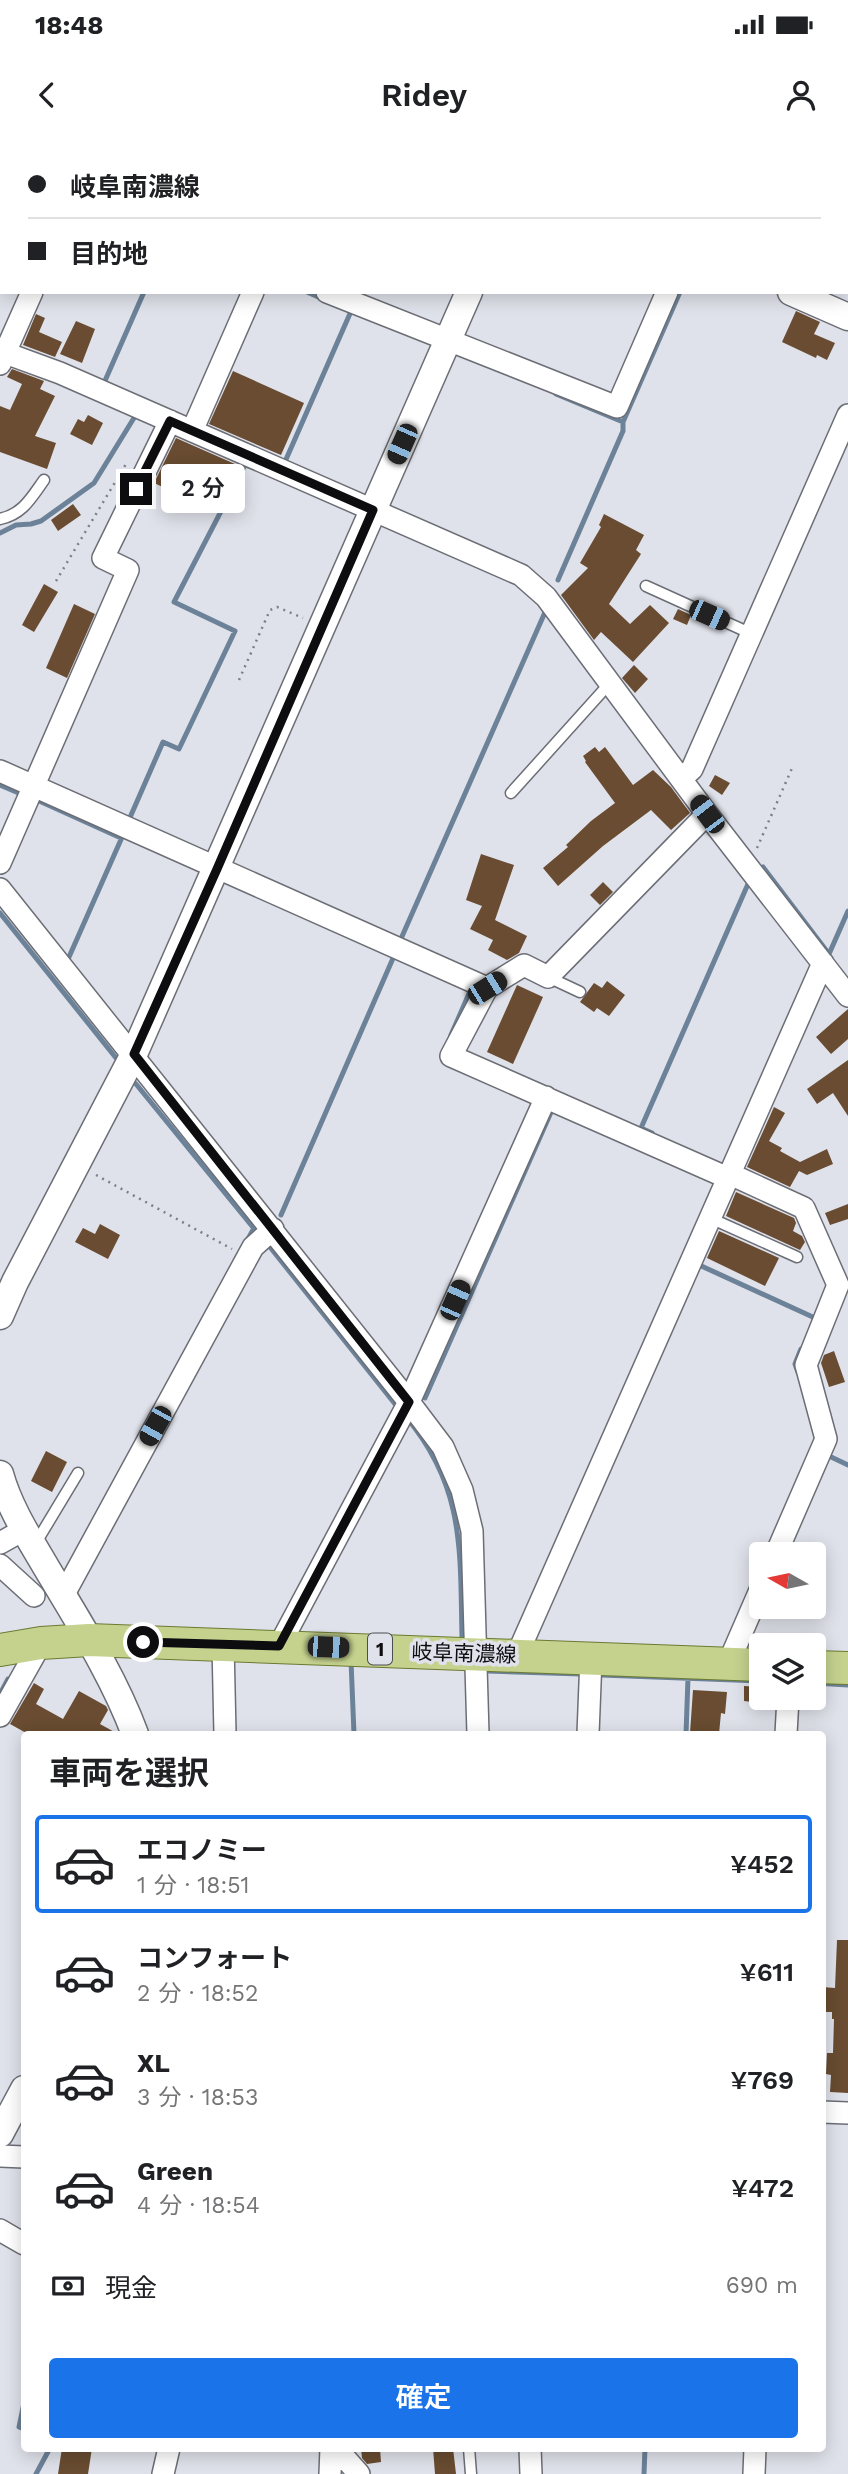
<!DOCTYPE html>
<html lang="ja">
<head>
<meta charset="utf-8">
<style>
  :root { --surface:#fff; --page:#f6f6f6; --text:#202124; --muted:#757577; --line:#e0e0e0; --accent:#1a73e8 }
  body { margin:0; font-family:"Work Sans","Noto Sans JP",sans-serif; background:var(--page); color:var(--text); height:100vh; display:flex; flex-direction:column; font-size:26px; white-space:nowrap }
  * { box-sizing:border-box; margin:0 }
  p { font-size:23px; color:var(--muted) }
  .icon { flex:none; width:38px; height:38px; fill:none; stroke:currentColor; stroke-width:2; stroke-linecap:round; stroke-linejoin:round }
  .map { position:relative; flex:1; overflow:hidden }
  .sheet { position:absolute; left:21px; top:1591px; width:805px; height:721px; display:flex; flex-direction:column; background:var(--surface); border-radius:7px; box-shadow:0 4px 18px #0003 }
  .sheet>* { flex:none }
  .banner { position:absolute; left:0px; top:0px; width:849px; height:154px; box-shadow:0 4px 18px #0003; display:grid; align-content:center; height:154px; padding:0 28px; background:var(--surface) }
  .needle { width:46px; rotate:279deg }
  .buttons { position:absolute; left:749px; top:1402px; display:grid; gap:14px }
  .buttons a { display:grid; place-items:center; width:77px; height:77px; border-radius:7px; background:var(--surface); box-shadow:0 4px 18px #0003; font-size:35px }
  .end { position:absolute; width:32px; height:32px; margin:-16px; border:9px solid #0d0d10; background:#fff; box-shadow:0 0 0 4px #fff }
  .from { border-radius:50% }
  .bubble { position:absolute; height:49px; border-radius:7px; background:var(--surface); box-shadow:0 4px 18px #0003; font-size:23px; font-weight:600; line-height:49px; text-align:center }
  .car { position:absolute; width:21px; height:42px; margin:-21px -10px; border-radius:9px; box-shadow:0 0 5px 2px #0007; background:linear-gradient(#222 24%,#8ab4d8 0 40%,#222 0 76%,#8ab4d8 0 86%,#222 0) }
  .banner b { display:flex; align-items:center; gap:24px; height:66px; font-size:26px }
  .banner b+b { border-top:2px solid var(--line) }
  .banner i { width:18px; height:18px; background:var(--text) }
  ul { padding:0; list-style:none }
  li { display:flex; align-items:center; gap:21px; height:98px; margin:0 14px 10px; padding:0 14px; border:4px solid transparent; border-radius:7px }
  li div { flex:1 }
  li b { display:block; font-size:26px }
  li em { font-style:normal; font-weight:600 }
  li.on { border-color:var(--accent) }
  li>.icon { width:63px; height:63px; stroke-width:1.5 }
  h2 { padding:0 28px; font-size:32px; line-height:84px }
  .pay { display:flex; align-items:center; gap:18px; height:77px; padding:0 28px; font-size:26px }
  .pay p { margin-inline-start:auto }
  .primary-button { display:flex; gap:14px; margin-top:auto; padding:14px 28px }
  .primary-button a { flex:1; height:80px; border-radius:7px; background:var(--accent); color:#fff; font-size:28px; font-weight:600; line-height:80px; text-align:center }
  .status { display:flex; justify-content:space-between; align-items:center; height:49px; padding:0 35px; background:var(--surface); direction:ltr }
  .status svg { height:19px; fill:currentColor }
  header { display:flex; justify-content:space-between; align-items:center; height:91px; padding:0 28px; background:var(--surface); font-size:32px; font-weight:600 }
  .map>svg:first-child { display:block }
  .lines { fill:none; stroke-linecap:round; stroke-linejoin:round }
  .stream { stroke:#6c8298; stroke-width:5 }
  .building { fill:#694c31 }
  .service-casing { stroke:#6c6e76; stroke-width:13 }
  .minor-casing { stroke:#6c6e76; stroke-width:24 }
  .tertiary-casing { stroke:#6c6e76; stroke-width:29 }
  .primary-casing { stroke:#6b7a31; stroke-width:34 }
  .path { stroke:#7e7f85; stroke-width:2.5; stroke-dasharray:2 5; stroke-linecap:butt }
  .service { stroke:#fff; stroke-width:10 }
  .minor { stroke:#fff; stroke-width:21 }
  .tertiary { stroke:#fff; stroke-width:26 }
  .primary { stroke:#c5d28e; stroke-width:32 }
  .route { stroke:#0d0d10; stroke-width:9 }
  .labels { text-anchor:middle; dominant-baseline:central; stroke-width:7; stroke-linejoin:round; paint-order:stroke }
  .shield { fill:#e0e2eb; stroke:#4c4d52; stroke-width:2 }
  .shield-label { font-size:19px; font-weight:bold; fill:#0d0d10 }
  .street-label { font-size:21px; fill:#0d0d10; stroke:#e0e2eb }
</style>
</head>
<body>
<div class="status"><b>18:48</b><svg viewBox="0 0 49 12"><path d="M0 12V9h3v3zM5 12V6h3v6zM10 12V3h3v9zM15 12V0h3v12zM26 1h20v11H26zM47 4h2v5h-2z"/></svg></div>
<header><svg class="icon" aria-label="back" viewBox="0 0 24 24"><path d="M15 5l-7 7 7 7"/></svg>Ridey<svg class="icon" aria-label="person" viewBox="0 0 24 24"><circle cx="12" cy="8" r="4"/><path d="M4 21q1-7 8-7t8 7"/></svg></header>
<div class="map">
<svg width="848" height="2334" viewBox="0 0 848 2334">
  <rect width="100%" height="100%" fill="#e0e2eb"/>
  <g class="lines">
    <path class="stream" d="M 210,2 L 211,0
      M 746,2 L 746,0
      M 307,152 L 323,159
      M 104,243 L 144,152
      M 556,254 L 623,282 L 680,152
      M 284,324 L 352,169
      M 0,393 L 16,385 L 31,384 L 41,381 L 94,343 L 137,273 L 134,272
      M 558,440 L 623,291 L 623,282
      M 0,645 L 21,654
      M 37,660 L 121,698
      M 128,682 L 163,602 L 179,609 L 235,491 L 174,462 L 245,325 L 249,326
      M 763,727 L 829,814 L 848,771
      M 0,773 L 116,918
      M 400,801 L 546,470
      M 69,817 L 123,695
      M 451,895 L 471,849 L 467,848
      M 136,944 L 256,1091
      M 652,993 L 641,988 L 748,744
      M 281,1075 L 394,816 L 397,817
      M 247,1101 L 254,1088
      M 266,1102 L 399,1269
      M 697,1124 L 815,1178 L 814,1180
      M 798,1232 L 795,1224 L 801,1209
      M 425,1258 L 552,970
      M 406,1277 C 465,1347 460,1411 462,1497
      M 829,1316 L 848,1325
      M 754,1444 L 761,1428
      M 351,1521 L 354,1594
      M 487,1531 L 581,1534
      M 601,1535 L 761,1541
      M 814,1543 L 848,1545
      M 0,1554 L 8,1539
      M 686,1594 L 688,1538
      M 24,2263 L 19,2287 L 24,2289
      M 36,2334 L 50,2308
      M 644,2334 L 645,2308"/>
  </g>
  <path class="building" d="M 796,171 L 820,182 L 814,194 L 835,203 L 827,220 L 817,215 L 816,218 L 782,202 Z
    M 36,174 L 45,178 L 39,192 L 62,202 L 55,217 L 23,205 Z
    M 76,181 L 95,189 L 82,223 L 60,214 Z
    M 12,229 L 44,241 L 40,249 L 55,256 L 35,296 L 56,303 L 47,329 L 0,312 L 0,266 L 10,270 L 22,244 L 7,237 Z
    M 233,231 L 304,263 L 281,315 L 209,284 Z
    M 88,275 L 103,283 L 92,305 L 70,294 L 78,279 L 84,282 Z
    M 176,298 L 235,324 L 213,370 L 154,343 Z
    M 73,364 L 81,375 L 58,391 L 51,380 Z
    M 604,374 L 644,395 L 636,410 L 641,414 L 609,464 L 630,484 L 650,465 L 669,483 L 633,522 L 601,492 L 594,500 L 561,455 L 588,428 L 580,423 L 601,387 L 599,385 Z
    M 44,444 L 58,452 L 34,492 L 22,485 Z
    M 74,464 L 95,474 L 67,538 L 46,528 Z
    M 678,469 L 691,475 L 687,485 L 673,479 Z
    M 634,525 L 648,539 L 635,553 L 622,538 Z
    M 595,607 L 599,612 L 605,607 L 633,645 L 653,630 L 671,647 L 690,673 L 671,690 L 651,670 L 603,706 L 558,746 L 543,728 L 568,707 L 566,705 L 591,681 L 615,663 L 585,622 L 586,621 L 583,616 Z
    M 715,635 L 730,643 L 722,655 L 709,646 Z
    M 481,714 L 514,725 L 495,780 L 527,796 L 519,813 L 507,820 L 488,810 L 493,800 L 470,789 L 482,766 L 466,760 Z
    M 603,742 L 613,752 L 600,765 L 590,755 Z
    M 607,841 L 625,855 L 609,876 L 597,868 L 594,872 L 580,862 L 594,843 L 602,848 Z
    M 517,845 L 543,857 L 513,924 L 487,912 Z
    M 848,869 L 848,899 L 831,914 L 816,897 Z
    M 848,920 L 848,976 L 833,953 L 817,964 L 807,949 Z
    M 774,967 L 785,973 L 769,1001 L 782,1008 L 780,1011 L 800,1022 L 827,1009 L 833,1024 L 807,1035 L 799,1031 L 790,1047 L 747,1027 Z
    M 736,1052 L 794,1078 L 796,1083 L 793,1091 L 802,1096 L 805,1102 L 800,1110 L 726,1076 Z
    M 848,1064 L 848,1079 L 830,1085 L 825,1073 Z
    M 100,1084 L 120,1095 L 108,1119 L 75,1102 L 83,1088 L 95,1094 Z
    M 719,1091 L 779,1118 L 765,1146 L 707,1118 Z
    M 834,1211 L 845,1242 L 829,1247 L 821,1223 L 824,1215 Z
    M 46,1311 L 67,1322 L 52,1352 L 31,1341 Z
    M 34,1543 L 44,1549 L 36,1564 L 63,1579 L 79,1551 L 106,1566 L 108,1570 L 100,1584 L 118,1594 L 28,1594 L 10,1584 Z
    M 744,1546 L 761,1547 L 761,1563 L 744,1561 Z
    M 693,1550 L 727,1552 L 725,1574 L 721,1573 L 719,1594 L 690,1593 Z
    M 837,1800 L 848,1800 L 848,1953 L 830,1952 L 831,1935 L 826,1934 L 827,1913 L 833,1913 L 834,1879 L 832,1879 L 832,1872 L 822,1872 L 822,1847 L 835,1848 Z
    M 62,2308 L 92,2308 L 88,2334 L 58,2334 Z
    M 361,2308 L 380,2308 L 381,2322 L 367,2324 L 362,2318 Z
    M 433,2308 L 453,2308 L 456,2334 L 435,2334 Z"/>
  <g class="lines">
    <g class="service-casing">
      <path id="service" d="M 0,379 C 23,374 31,358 44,340
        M 646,446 L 752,494
        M 511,653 L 609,544
        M 548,837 L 580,852
        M 710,1078 L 797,1117
        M 34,1406 L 78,1333
        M 469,2308 L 471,2334"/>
    </g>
    <g class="minor-casing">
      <path id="minor" d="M 100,2 L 100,0
        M 318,2 L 319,0
        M 733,2 L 734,0
        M 0,38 L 2,39
        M 327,152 L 617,267 L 667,152
        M 0,211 L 60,233 L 521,435 L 546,457 L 707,674 L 848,856
        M 0,224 L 32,152
        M 192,291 L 253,152
        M 0,631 L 487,848 L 451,916 L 728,1038
        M 681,639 L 692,629 L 848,275
        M 0,723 L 128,430 L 103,418 L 170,281
        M 0,749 L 409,1262 L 443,1307 L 462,1350 L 472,1391 L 478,1594
        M 487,848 L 524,825 L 548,837 L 707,674
        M 730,1034 L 804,1068 L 838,1145 L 806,1225 L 826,1299 L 776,1414
        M 0,1403 L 25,1389
        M 0,1425 L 34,1456
        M 63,1456 L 253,1107 L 273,1089
        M 223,1504 L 225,1594
        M 279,1506 L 409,1262 L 546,957
        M 517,1515 L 823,823
        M 728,1524 L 761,1448
        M 0,1576 L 41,1503
        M 588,1594 L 591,1518
        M 786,1594 L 788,1558
        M 822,1972 L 848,1973
        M 0,2016 L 24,2017
        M 0,2090 L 24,2104
        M 336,2308 L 359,2334
        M 530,2308 L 531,2334
        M 163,2334 L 169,2308
        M 330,2334 L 331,2308
        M 754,2334 L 755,2308"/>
    </g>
    <g class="tertiary-casing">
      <path id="tertiary" d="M 446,0 L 450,2
        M 536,2 L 537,0
        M 791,152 L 848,177
        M 0,1176 L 15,1142 L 134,914 L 469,152
        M 0,1334 C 9,1367 29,1398 46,1427 C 78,1481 113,1535 135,1594
        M 0,1994 L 24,1949"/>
    </g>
    <g class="primary-casing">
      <path id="primary" d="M 0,1510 L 41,1503 L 89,1500 L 761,1525
        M 814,1527 L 848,1528"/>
    </g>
    <path class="path" d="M 56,441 L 126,324
      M 239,540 L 270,470 L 277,467 L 303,478
      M 757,708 L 793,626
      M 96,1035 L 232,1109"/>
    <use href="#service" class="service"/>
    <use href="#minor" class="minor"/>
    <use href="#tertiary" class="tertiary"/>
    <use href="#primary" class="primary"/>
  </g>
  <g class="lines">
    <path class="route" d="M 136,349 L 170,281 L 373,370 L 217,729 L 134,914 L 409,1262 L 279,1506 L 143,1502"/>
  </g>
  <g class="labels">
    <rect class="shield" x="368" y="1493.5" width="24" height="31" rx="5"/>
    <g class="shield-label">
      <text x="380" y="1509">1</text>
    </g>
    <g class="street-label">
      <text transform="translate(464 1513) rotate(2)">岐阜南濃線</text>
    </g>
  </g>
</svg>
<div class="buttons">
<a><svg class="needle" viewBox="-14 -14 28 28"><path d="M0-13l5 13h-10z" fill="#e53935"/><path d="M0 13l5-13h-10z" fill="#757577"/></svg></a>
<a><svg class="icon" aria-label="layers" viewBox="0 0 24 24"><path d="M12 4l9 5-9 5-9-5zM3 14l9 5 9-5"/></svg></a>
</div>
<i class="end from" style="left:143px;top:1502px"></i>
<i class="end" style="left:136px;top:349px"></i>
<div class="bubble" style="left:161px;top:324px;width:84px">2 分</div>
<i class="car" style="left:402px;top:304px;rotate:204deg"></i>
<i class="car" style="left:709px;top:475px;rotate:114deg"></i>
<i class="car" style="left:707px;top:674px;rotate:323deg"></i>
<i class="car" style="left:487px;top:848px;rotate:58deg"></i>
<i class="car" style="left:455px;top:1160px;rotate:24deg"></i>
<i class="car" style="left:155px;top:1286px;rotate:209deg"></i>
<i class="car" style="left:328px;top:1507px;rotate:92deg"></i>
<div class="banner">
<b><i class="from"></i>岐阜南濃線</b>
<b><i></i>目的地</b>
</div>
<section class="sheet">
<h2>車両を選択</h2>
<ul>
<li class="on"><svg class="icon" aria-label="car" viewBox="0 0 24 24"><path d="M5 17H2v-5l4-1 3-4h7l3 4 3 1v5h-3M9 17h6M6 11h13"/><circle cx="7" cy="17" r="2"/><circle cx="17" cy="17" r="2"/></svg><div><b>エコノミー</b><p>1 分 · 18:51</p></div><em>¥452</em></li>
<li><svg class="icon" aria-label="car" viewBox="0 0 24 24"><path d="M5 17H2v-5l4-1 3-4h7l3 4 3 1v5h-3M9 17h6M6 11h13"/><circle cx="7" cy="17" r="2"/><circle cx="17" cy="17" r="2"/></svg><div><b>コンフォート</b><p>2 分 · 18:52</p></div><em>¥611</em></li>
<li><svg class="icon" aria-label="car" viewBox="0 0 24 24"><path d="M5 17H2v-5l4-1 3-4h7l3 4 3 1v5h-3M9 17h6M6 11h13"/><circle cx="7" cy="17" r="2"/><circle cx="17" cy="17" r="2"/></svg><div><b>XL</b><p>3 分 · 18:53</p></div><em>¥769</em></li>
<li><svg class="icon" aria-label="car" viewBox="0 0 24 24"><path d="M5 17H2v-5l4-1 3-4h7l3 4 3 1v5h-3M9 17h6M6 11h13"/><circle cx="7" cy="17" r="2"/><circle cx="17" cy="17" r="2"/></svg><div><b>Green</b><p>4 分 · 18:54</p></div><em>¥472</em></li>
</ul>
<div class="pay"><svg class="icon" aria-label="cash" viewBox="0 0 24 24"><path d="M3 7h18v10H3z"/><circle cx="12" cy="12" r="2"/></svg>現金<p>690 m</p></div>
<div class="primary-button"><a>確定</a></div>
</section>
</div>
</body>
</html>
